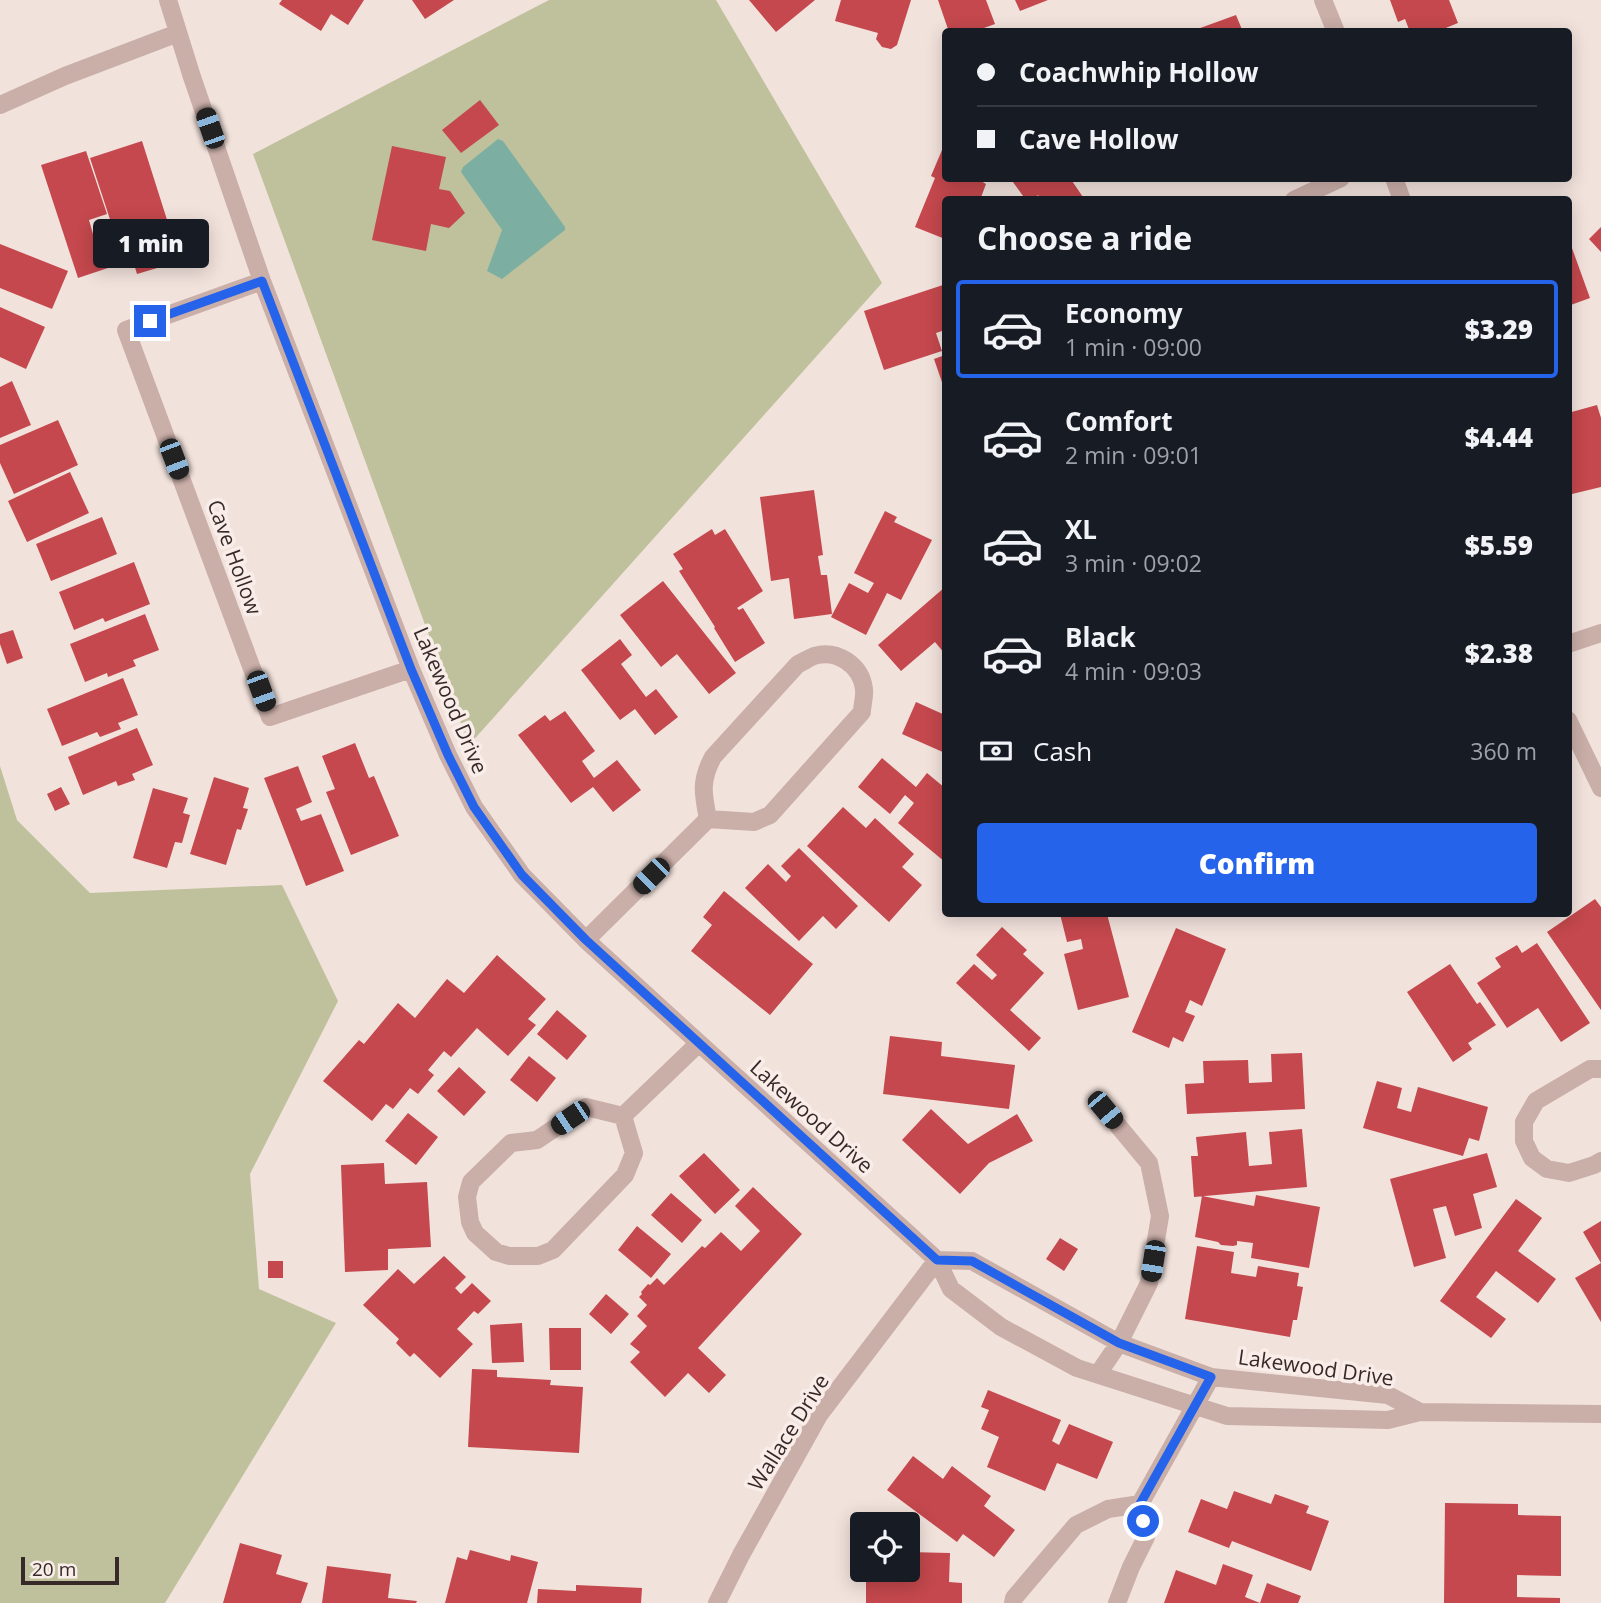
<!DOCTYPE html>
<html lang="en">
<head>
<meta charset="utf-8">
<style>
  :root { --surface:#171b24; --page:#20242c; --text:#f1f3f6; --muted:#9ea1a6; --line:#363941; --accent:#2563eb }
  body { margin:0; font-family:"Open Sans",sans-serif; background:var(--page); color:var(--text); height:100vh; display:flex; flex-direction:column; font-size:26px; white-space:nowrap }
  * { box-sizing:border-box; margin:0 }
  p { font-size:23px; color:var(--muted) }
  .icon { flex:none; width:38px; height:38px; fill:none; stroke:currentColor; stroke-width:2; stroke-linecap:round; stroke-linejoin:round }
  .map { position:relative; flex:1; overflow:hidden }
  .side { position:absolute; left:942px; top:196px; width:630px; height:721px; display:flex; flex-direction:column; background:var(--surface); border-radius:7px; box-shadow:0 4px 18px #0003 }
  .side>* { flex:none }
  .banner { position:absolute; left:942px; top:28px; width:630px; height:154px; border-radius:7px; box-shadow:0 4px 18px #0003; display:grid; align-content:center; height:154px; padding:0 35px; background:var(--surface) }
  .tools { position:absolute; left:850px; top:1512px; display:grid; gap:14px }
  .tools a { display:grid; place-items:center; width:70px; height:70px; border-radius:7px; background:var(--surface); box-shadow:0 4px 18px #0003; font-size:35px }
  .scale { position:absolute; left:21px; bottom:18px; width:98px; box-sizing:border-box; padding-left:7px; border:4px solid #372928; border-top:0; font-size:19px; line-height:24px; white-space:nowrap; color:#372928; -webkit-text-stroke:5px #f9ede9; paint-order:stroke }
  .end { position:absolute; width:32px; height:32px; margin:-16px; border:9px solid #2563eb; background:#fff; box-shadow:0 0 0 4px #fff }
  .from { border-radius:50% }
  .bubble { position:absolute; height:49px; border-radius:7px; background:var(--surface); box-shadow:0 4px 18px #0003; font-size:23px; font-weight:800; line-height:49px; text-align:center }
  .car { position:absolute; width:21px; height:42px; margin:-21px -10px; border-radius:9px; box-shadow:0 0 5px 2px #0007; background:linear-gradient(#222 24%,#8ab4d8 0 40%,#222 0 76%,#8ab4d8 0 86%,#222 0) }
  .banner b { display:flex; align-items:center; gap:24px; height:66px; font-size:26px }
  .banner b+b { border-top:2px solid var(--line) }
  .banner i { width:18px; height:18px; background:var(--text) }
  ul { padding:0; list-style:none }
  li { display:flex; align-items:center; gap:21px; height:98px; margin:0 14px 10px; padding:0 21px; border:4px solid transparent; border-radius:7px }
  li div { flex:1 }
  li b { display:block; font-size:26px }
  li em { font-style:normal; font-weight:800 }
  li.active { border-color:var(--accent) }
  li>.icon { width:63px; height:63px; stroke-width:1.5 }
  h2 { padding:0 35px; font-size:32px; line-height:84px }
  .pay { display:flex; align-items:center; gap:18px; height:77px; padding:0 35px; font-size:26px }
  .pay p { margin-inline-start:auto }
  .cta { display:flex; gap:14px; margin-top:auto; padding:14px 35px }
  .cta a { flex:1; height:80px; border-radius:7px; background:var(--accent); color:#fff; font-size:28px; font-weight:800; line-height:80px; text-align:center }
  .map>svg:first-child { display:block }
  .green { fill:#bfc19c }
  .water { fill:#7cafa2 }
  .building { fill:#c4484d }
  .lines { fill:none; stroke-linecap:round; stroke-linejoin:round }
  .minor { stroke:#caaea8; stroke-width:18 }
  .route { stroke:#2563eb; stroke-width:9 }
  .labels { text-anchor:middle; dominant-baseline:central; stroke-width:7; stroke-linejoin:round; paint-order:stroke }
  .street-label { font-size:21px; fill:#372928; stroke:#f9ede9 }
</style>
</head>
<body>
<div class="map">
<svg width="1601" height="1603" viewBox="0 0 1601 1603">
  <rect width="100%" height="100%" fill="#f2e2dc"/>
  <path class="green" d="M 549,0 L 716,0 L 882,283 L 469,745 L 253,154 Z
    M 0,766 L 17,820 L 90,893 L 282,885 L 338,1001 L 250,1174 L 259,1289 L 336,1323 L 165,1603 L 0,1603 Z"/>
  <path class="water" d="M 498,139 L 503,141 L 565,227 L 565,230 L 502,279 L 487,271 L 502,230 L 461,172 L 463,167 Z"/>
  <path class="building" d="M 282,0 L 364,0 L 348,25 L 331,14 L 321,31 L 279,4 Z
    M 412,0 L 454,0 L 425,19 Z
    M 749,0 L 815,0 L 776,32 Z
    M 841,0 L 911,0 L 897,45 L 891,49 L 882,47 L 876,39 L 878,33 L 835,21 Z
    M 938,0 L 986,0 L 995,24 L 973,32 L 949,32 Z
    M 1015,0 L 1048,0 L 1020,11 Z
    M 1390,0 L 1449,0 L 1458,23 L 1436,32 L 1410,32 L 1405,19 L 1398,22 Z
    M 1236,15 L 1243,32 L 1192,32 L 1192,31 Z
    M 480,100 L 499,125 L 461,153 L 442,130 Z
    M 142,141 L 169,226 L 162,228 L 174,263 L 137,274 L 130,251 L 133,250 L 130,240 L 118,244 L 90,158 Z
    M 392,146 L 446,157 L 439,189 L 450,191 L 465,213 L 449,228 L 431,224 L 426,251 L 372,240 Z
    M 942,150 L 945,152 L 945,178 L 982,178 L 981,181 L 986,184 L 980,200 L 945,200 L 945,239 L 915,227 L 935,178 L 931,176 Z
    M 86,151 L 107,214 L 89,220 L 93,234 L 99,232 L 111,267 L 78,278 L 41,165 Z
    M 1010,178 L 1070,178 L 1085,200 L 1041,200 L 1038,195 L 1033,200 L 1026,200 Z
    M 1601,227 L 1601,252 L 1589,239 Z
    M 1568,237 L 1590,298 L 1568,306 Z
    M 0,244 L 68,271 L 52,309 L 0,288 Z
    M 943,285 L 945,290 L 945,330 L 936,333 L 942,351 L 884,370 L 864,311 Z
    M 0,307 L 45,327 L 26,369 L 0,357 Z
    M 945,355 L 945,391 L 934,359 Z
    M 12,381 L 31,425 L 0,438 L 0,387 Z
    M 1597,405 L 1601,418 L 1601,487 L 1572,494 L 1571,489 L 1568,489 L 1568,413 Z
    M 58,420 L 78,465 L 14,494 L 0,463 L 0,445 Z
    M 70,472 L 89,513 L 27,542 L 8,501 Z
    M 814,490 L 823,555 L 818,556 L 821,575 L 827,575 L 832,614 L 794,619 L 789,578 L 771,581 L 760,497 Z
    M 885,511 L 897,517 L 894,522 L 932,540 L 901,600 L 887,593 L 866,635 L 831,617 L 849,583 L 868,593 L 874,583 L 854,573 Z
    M 102,517 L 117,554 L 51,581 L 36,544 Z
    M 712,529 L 715,535 L 725,529 L 763,591 L 737,608 L 739,610 L 743,608 L 765,643 L 735,662 L 714,628 L 715,627 L 679,571 L 683,569 L 673,554 Z
    M 134,562 L 150,604 L 105,622 L 103,618 L 74,630 L 59,592 Z
    M 663,581 L 736,673 L 709,694 L 677,654 L 661,667 L 620,615 Z
    M 945,587 L 945,654 L 935,642 L 901,671 L 878,645 Z
    M 145,614 L 159,650 L 133,660 L 136,666 L 108,677 L 107,673 L 85,682 L 70,644 Z
    M 13,630 L 23,658 L 7,664 L 0,644 L 0,634 Z
    M 620,639 L 632,655 L 621,664 L 646,697 L 656,689 L 678,717 L 655,735 L 635,709 L 620,720 L 581,670 Z
    M 123,678 L 138,715 L 118,723 L 121,729 L 100,737 L 97,732 L 62,746 L 47,709 Z
    M 916,702 L 945,715 L 945,753 L 902,734 Z
    M 565,711 L 595,751 L 582,761 L 594,778 L 617,760 L 641,790 L 613,812 L 593,787 L 571,803 L 518,735 L 545,715 L 550,721 Z
    M 137,728 L 153,765 L 132,774 L 135,780 L 118,786 L 116,781 L 83,795 L 68,757 Z
    M 355,743 L 369,778 L 374,776 L 399,836 L 351,855 L 326,792 L 335,789 L 322,756 Z
    M 882,758 L 916,787 L 927,773 L 945,788 L 945,862 L 898,823 L 914,803 L 905,795 L 890,814 L 858,787 Z
    M 298,766 L 312,802 L 296,809 L 301,821 L 321,814 L 344,871 L 306,886 L 264,778 Z
    M 214,777 L 249,788 L 243,808 L 248,809 L 241,830 L 237,829 L 226,865 L 190,854 Z
    M 61,787 L 70,804 L 55,811 L 47,794 Z
    M 153,788 L 188,798 L 183,813 L 190,815 L 182,843 L 175,842 L 167,868 L 133,858 Z
    M 843,807 L 866,828 L 875,818 L 914,854 L 902,867 L 922,885 L 889,922 L 807,846 Z
    M 799,848 L 858,906 L 836,929 L 823,916 L 799,941 L 745,888 L 768,864 L 786,882 L 791,876 L 781,866 Z
    M 724,891 L 813,964 L 770,1015 L 691,951 L 712,925 L 703,917 Z
    M 1595,899 L 1601,907 L 1601,1010 L 1547,932 Z
    M 1060,914 L 1107,914 L 1129,997 L 1078,1010 L 1064,954 L 1083,949 L 1081,939 L 1067,942 Z
    M 1002,927 L 1027,950 L 1023,954 L 1044,973 L 1010,1010 L 1041,1038 L 1029,1051 L 956,983 L 974,964 L 992,980 L 997,975 L 976,955 Z
    M 1176,928 L 1226,949 L 1202,1006 L 1190,1000 L 1185,1012 L 1195,1016 L 1183,1042 L 1173,1037 L 1169,1048 L 1132,1032 Z
    M 1537,943 L 1590,1023 L 1561,1042 L 1538,1008 L 1507,1028 L 1477,983 L 1501,967 L 1495,958 L 1517,945 L 1522,953 Z
    M 497,955 L 546,999 L 528,1019 L 536,1025 L 508,1056 L 477,1028 L 451,1057 L 444,1051 L 428,1070 L 434,1075 L 418,1094 L 410,1088 L 393,1109 L 386,1104 L 372,1121 L 323,1081 L 359,1040 L 364,1044 L 398,1003 L 415,1018 L 447,979 L 464,993 Z
    M 1450,964 L 1477,1004 L 1480,1002 L 1496,1025 L 1468,1043 L 1472,1049 L 1453,1062 L 1407,992 Z
    M 557,1010 L 587,1036 L 567,1060 L 537,1034 Z
    M 890,1036 L 942,1042 L 941,1056 L 1015,1065 L 1009,1109 L 883,1094 Z
    M 1302,1053 L 1305,1109 L 1187,1114 L 1185,1084 L 1204,1083 L 1203,1061 L 1248,1060 L 1249,1083 L 1272,1082 L 1271,1054 Z
    M 529,1056 L 556,1078 L 537,1102 L 510,1080 Z
    M 459,1067 L 486,1092 L 464,1116 L 437,1091 Z
    M 1377,1081 L 1402,1088 L 1397,1108 L 1411,1112 L 1418,1087 L 1488,1107 L 1479,1141 L 1469,1138 L 1463,1156 L 1363,1128 Z
    M 931,1109 L 968,1144 L 1017,1114 L 1033,1141 L 989,1163 L 960,1194 L 902,1140 Z
    M 408,1113 L 438,1137 L 416,1165 L 385,1141 Z
    M 1302,1129 L 1307,1187 L 1194,1197 L 1191,1156 L 1198,1156 L 1196,1137 L 1246,1132 L 1249,1166 L 1272,1164 L 1269,1132 Z
    M 704,1153 L 740,1190 L 715,1214 L 679,1176 Z
    M 1487,1153 L 1497,1187 L 1473,1194 L 1482,1228 L 1455,1236 L 1446,1206 L 1433,1209 L 1446,1258 L 1414,1267 L 1390,1179 Z
    M 384,1163 L 385,1184 L 427,1182 L 431,1247 L 388,1249 L 388,1270 L 345,1272 L 341,1165 Z
    M 753,1187 L 802,1234 L 698,1348 L 726,1375 L 709,1393 L 688,1373 L 665,1397 L 630,1362 L 640,1352 L 630,1344 L 647,1326 L 637,1316 L 647,1305 L 639,1297 L 642,1294 L 641,1292 L 648,1284 L 650,1285 L 657,1278 L 664,1285 L 702,1246 L 705,1248 L 721,1232 L 741,1251 L 760,1231 L 735,1206 Z
    M 671,1193 L 702,1220 L 682,1243 L 651,1215 Z
    M 1256,1195 L 1320,1207 L 1309,1268 L 1251,1258 L 1253,1243 L 1237,1241 L 1237,1245 L 1233,1246 L 1221,1245 L 1218,1242 L 1195,1237 L 1202,1196 L 1254,1206 Z
    M 1516,1199 L 1542,1218 L 1518,1251 L 1556,1279 L 1538,1303 L 1496,1271 L 1476,1297 L 1506,1319 L 1491,1338 L 1440,1301 Z
    M 1601,1221 L 1601,1322 L 1575,1278 L 1601,1263 L 1583,1232 Z
    M 637,1226 L 671,1254 L 651,1278 L 618,1250 Z
    M 1060,1238 L 1078,1249 L 1064,1271 L 1046,1259 Z
    M 1197,1246 L 1234,1252 L 1231,1273 L 1256,1277 L 1258,1266 L 1299,1273 L 1297,1286 L 1303,1287 L 1297,1320 L 1293,1320 L 1290,1337 L 1185,1319 Z
    M 444,1256 L 466,1277 L 455,1288 L 461,1294 L 472,1283 L 491,1301 L 478,1314 L 474,1311 L 457,1329 L 473,1344 L 440,1378 L 414,1353 L 410,1357 L 396,1343 L 399,1339 L 363,1305 L 398,1269 L 414,1284 Z
    M 268,1261 L 283,1261 L 283,1278 L 268,1278 Z
    M 606,1294 L 629,1314 L 611,1334 L 589,1314 Z
    M 522,1323 L 524,1362 L 492,1363 L 490,1325 Z
    M 549,1328 L 581,1328 L 581,1370 L 550,1370 Z
    M 472,1369 L 497,1370 L 497,1377 L 551,1380 L 550,1385 L 583,1387 L 579,1453 L 468,1447 Z
    M 988,1390 L 1061,1420 L 1052,1441 L 1059,1445 L 1069,1424 L 1113,1442 L 1097,1479 L 1057,1463 L 1045,1491 L 987,1467 L 999,1437 L 981,1429 L 989,1410 L 981,1407 Z
    M 913,1456 L 943,1479 L 952,1466 L 991,1496 L 984,1506 L 1015,1530 L 994,1557 L 963,1534 L 957,1542 L 887,1490 Z
    M 1234,1491 L 1271,1504 L 1275,1494 L 1309,1506 L 1306,1513 L 1329,1521 L 1311,1571 L 1232,1541 L 1229,1548 L 1188,1532 L 1201,1499 L 1227,1509 Z
    M 1445,1503 L 1518,1504 L 1518,1515 L 1561,1516 L 1561,1576 L 1517,1575 L 1517,1597 L 1560,1598 L 1560,1603 L 1444,1603 Z
    M 240,1543 L 282,1555 L 276,1574 L 308,1583 L 301,1603 L 223,1603 Z
    M 470,1550 L 510,1561 L 511,1555 L 538,1562 L 527,1603 L 445,1603 L 457,1557 L 467,1560 Z
    M 908,1552 L 950,1553 L 949,1582 L 962,1583 L 962,1603 L 866,1603 L 866,1570 L 908,1570 Z
    M 1223,1564 L 1253,1575 L 1245,1597 L 1260,1603 L 1164,1603 L 1176,1570 L 1216,1585 Z
    M 327,1566 L 391,1574 L 388,1598 L 417,1601 L 416,1603 L 322,1603 Z
    M 1267,1583 L 1301,1596 L 1298,1603 L 1260,1603 Z
    M 576,1585 L 642,1588 L 641,1603 L 537,1603 L 538,1589 L 576,1591 Z"/>
  <g class="lines">
    <path class="minor" d="M 168,0 L 192,77 L 262,281 L 411,669 L 448,755 L 474,807 L 522,875 L 586,940 L 937,1260 L 951,1289 L 1001,1327 L 1077,1368 L 1227,1416 L 1388,1420 L 1420,1412 L 1601,1414
      M 1323,0 L 1336,32
      M 0,105 L 65,76 L 178,33
      M 1394,178 L 1402,200
      M 1294,200 L 1341,178
      M 262,281 L 126,330 L 270,717 L 411,669
      M 1568,644 L 1601,633
      M 1568,720 L 1601,788
      M 586,940 L 708,819 L 754,822 L 770,815 L 862,712 C 862,705 865,697 864,689 C 861,665 837,649 814,656 C 809,658 803,662 798,664 L 713,757 C 700,781 703,794 708,819
      M 1601,1069 L 1590,1069 L 1536,1101 L 1524,1122 L 1524,1141 L 1532,1158 L 1547,1169 L 1569,1173 L 1594,1165 L 1601,1161
      M 586,1107 L 623,1116 L 634,1153 L 625,1175 L 553,1250 L 538,1256 L 509,1256 L 496,1252 L 475,1233 L 470,1222 L 467,1197 L 471,1182 L 511,1143 L 537,1140 Z
      M 623,1116 L 699,1043
      M 937,1260 L 972,1261 L 1119,1343 L 1211,1377 L 1388,1395 L 1420,1412
      M 1098,1374 L 1119,1343 L 1149,1283 L 1160,1216 L 1149,1163 L 1105,1110
      M 717,1603 L 741,1555 L 819,1415 L 937,1260
      M 1013,1603 L 1014,1598 L 1076,1525 L 1108,1509 L 1140,1504
      M 1117,1603 L 1131,1567 L 1146,1537 L 1140,1504 L 1211,1377"/>
  </g>
  <g class="lines">
    <path class="route" d="M 150,321 L 262,281 L 411,669 L 448,755 L 474,807 L 522,875 L 586,940 L 937,1260 L 972,1261 L 1119,1343 L 1211,1377 L 1140,1504 L 1143,1521"/>
  </g>
  <g class="labels">
    <g class="street-label">
      <text transform="translate(235 557) rotate(70)">Cave Hollow</text>
      <text transform="translate(451 700) rotate(67)">Lakewood Drive</text>
      <text transform="translate(812 1116) rotate(42)">Lakewood Drive</text>
      <text transform="translate(1316 1367) rotate(8)">Lakewood Drive</text>
      <text transform="translate(788 1432) rotate(-58)">Wallace Drive</text>
    </g>
  </g>
</svg>
<div class="tools">
<a><svg class="icon" aria-label="locate" viewBox="0 0 24 24"><circle cx="12" cy="12" r="6"/><path d="M12 2v4M12 18v4M2 12h4M18 12h4"/></svg></a>
</div>
<div class="scale">20 m</div>
<i class="end from" style="left:1143px;top:1521px"></i>
<i class="end" style="left:150px;top:321px"></i>
<div class="bubble" style="left:93px;top:219px;width:116px">1 min</div>
<i class="car" style="left:210px;top:128px;rotate:341deg"></i>
<i class="car" style="left:174px;top:459px;rotate:159deg"></i>
<i class="car" style="left:261px;top:691px;rotate:160deg"></i>
<i class="car" style="left:651px;top:876px;rotate:225deg"></i>
<i class="car" style="left:1105px;top:1110px;rotate:140deg"></i>
<i class="car" style="left:570px;top:1118px;rotate:236deg"></i>
<i class="car" style="left:1153px;top:1261px;rotate:189deg"></i>
<div class="banner">
<b><i class="from"></i>Coachwhip Hollow</b>
<b><i></i>Cave Hollow</b>
</div>
<section class="side">
<h2>Choose a ride</h2>
<ul>
<li class="active"><svg class="icon" aria-label="car" viewBox="0 0 24 24"><path d="M5 17H2v-5l4-1 3-4h7l3 4 3 1v5h-3M9 17h6M6 11h13"/><circle cx="7" cy="17" r="2"/><circle cx="17" cy="17" r="2"/></svg><div><b>Economy</b><p>1 min · 09:00</p></div><em>$3.29</em></li>
<li><svg class="icon" aria-label="car" viewBox="0 0 24 24"><path d="M5 17H2v-5l4-1 3-4h7l3 4 3 1v5h-3M9 17h6M6 11h13"/><circle cx="7" cy="17" r="2"/><circle cx="17" cy="17" r="2"/></svg><div><b>Comfort</b><p>2 min · 09:01</p></div><em>$4.44</em></li>
<li><svg class="icon" aria-label="car" viewBox="0 0 24 24"><path d="M5 17H2v-5l4-1 3-4h7l3 4 3 1v5h-3M9 17h6M6 11h13"/><circle cx="7" cy="17" r="2"/><circle cx="17" cy="17" r="2"/></svg><div><b>XL</b><p>3 min · 09:02</p></div><em>$5.59</em></li>
<li><svg class="icon" aria-label="car" viewBox="0 0 24 24"><path d="M5 17H2v-5l4-1 3-4h7l3 4 3 1v5h-3M9 17h6M6 11h13"/><circle cx="7" cy="17" r="2"/><circle cx="17" cy="17" r="2"/></svg><div><b>Black</b><p>4 min · 09:03</p></div><em>$2.38</em></li>
</ul>
<div class="pay"><svg class="icon" aria-label="cash" viewBox="0 0 24 24"><path d="M3 7h18v10H3z"/><circle cx="12" cy="12" r="2"/></svg>Cash<p>360 m</p></div>
<div class="cta"><a>Confirm</a></div>
</section>
</div>
</body>
</html>
